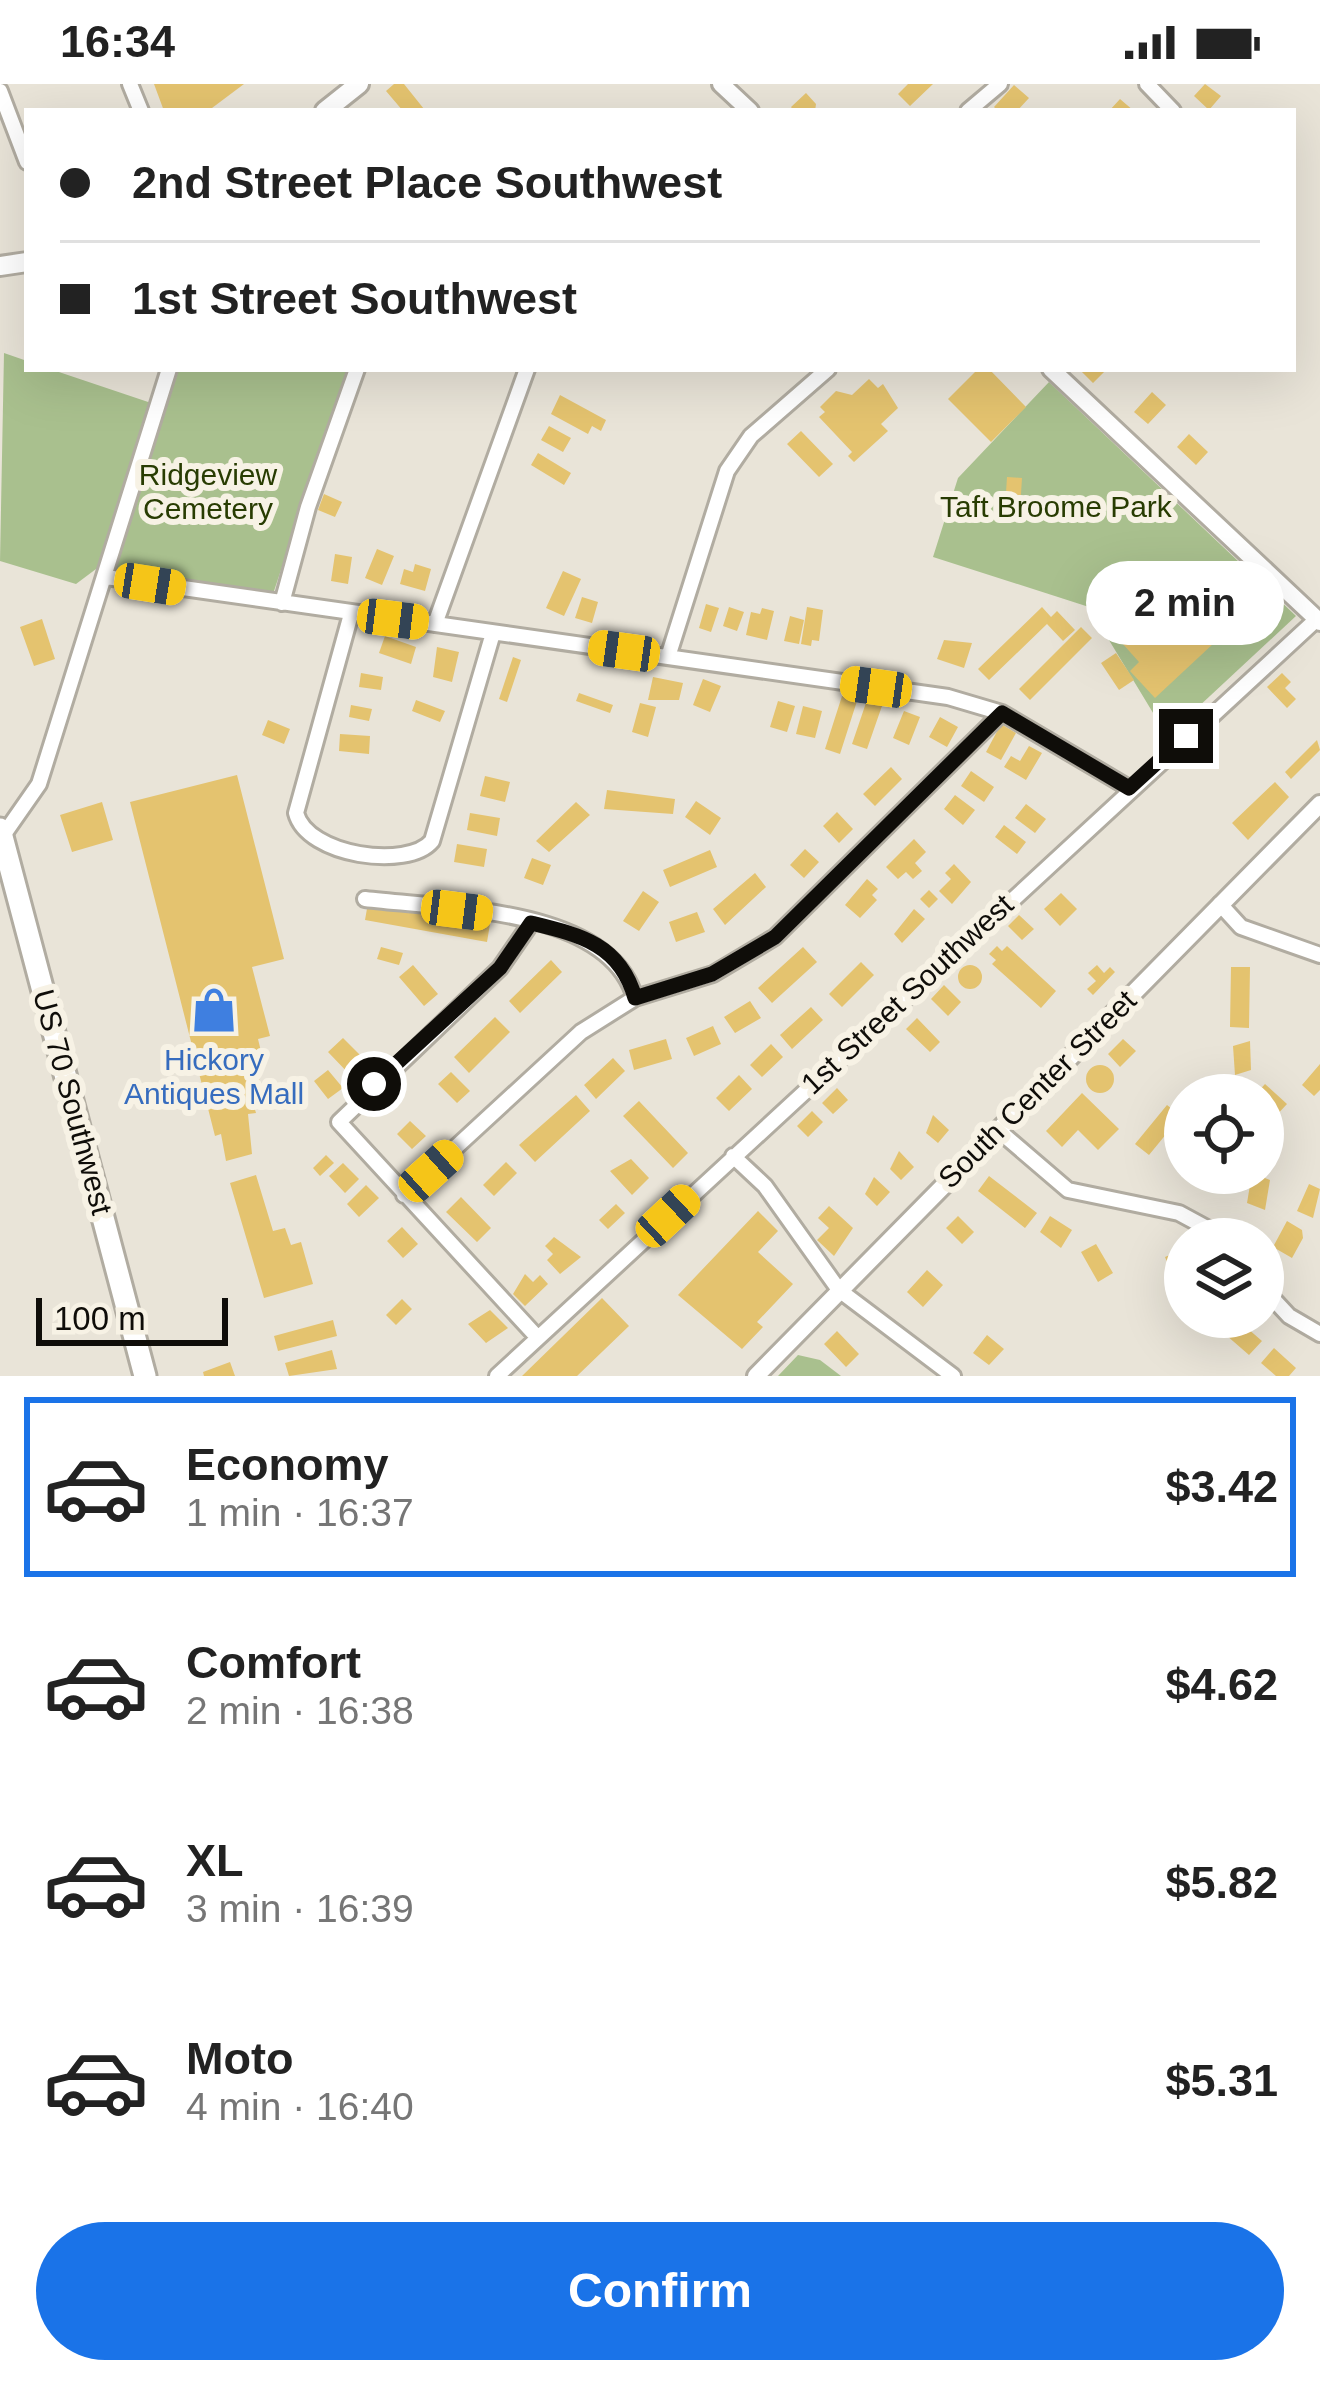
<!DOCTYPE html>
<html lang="en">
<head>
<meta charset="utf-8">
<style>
  :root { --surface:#fff; --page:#f2f2f2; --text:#222; --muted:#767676; --line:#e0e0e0; --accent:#1a73e8 }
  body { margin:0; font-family:Arial,sans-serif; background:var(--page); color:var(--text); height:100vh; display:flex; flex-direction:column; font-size:45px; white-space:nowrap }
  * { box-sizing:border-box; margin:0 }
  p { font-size:39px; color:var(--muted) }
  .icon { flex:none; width:66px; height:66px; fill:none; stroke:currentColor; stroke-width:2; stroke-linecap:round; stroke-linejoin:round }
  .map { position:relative; height:1292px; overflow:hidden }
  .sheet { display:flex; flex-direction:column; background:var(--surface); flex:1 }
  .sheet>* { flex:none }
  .hud { position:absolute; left:24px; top:24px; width:1272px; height:264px; border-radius:0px; box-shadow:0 12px 48px #0002; display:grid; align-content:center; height:264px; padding:0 36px; background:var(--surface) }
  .controls { position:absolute; left:1164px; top:990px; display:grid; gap:24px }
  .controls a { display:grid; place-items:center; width:120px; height:120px; border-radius:50%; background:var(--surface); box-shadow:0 12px 48px #0002; font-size:60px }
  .scale { position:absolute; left:36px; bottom:30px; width:192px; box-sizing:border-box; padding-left:12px; border:6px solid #0f0d09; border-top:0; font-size:33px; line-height:42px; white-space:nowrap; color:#0f0d09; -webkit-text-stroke:9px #f7f2e5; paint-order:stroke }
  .end { position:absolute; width:54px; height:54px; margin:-27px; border:15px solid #0f0d09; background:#fff; box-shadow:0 0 0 6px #fff }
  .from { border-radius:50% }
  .bubble { position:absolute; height:84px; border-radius:42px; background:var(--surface); box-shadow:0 12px 48px #0002; font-size:39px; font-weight:800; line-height:84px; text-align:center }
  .car { position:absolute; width:36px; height:72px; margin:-36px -18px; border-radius:15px; box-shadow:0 0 9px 3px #0007; background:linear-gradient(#f5c518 24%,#345 0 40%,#f5c518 0 76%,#345 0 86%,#f5c518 0) }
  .hud b { display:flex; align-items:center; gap:42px; height:114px; font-size:45px }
  .hud b+b { border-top:3px solid var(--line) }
  .hud i { width:30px; height:30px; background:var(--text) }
  ul { padding:21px 0 0; list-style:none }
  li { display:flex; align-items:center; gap:36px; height:180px; margin:0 24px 18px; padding:0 12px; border:6px solid transparent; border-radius:0px }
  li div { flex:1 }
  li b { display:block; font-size:45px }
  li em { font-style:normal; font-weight:800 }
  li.on { border-color:var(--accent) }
  li>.icon { width:108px; height:108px; stroke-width:1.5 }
  .action { display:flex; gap:24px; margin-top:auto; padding:24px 36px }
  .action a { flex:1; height:138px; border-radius:72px; background:var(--accent); color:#fff; font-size:48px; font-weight:800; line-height:138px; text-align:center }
  .status { display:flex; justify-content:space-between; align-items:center; height:84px; padding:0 60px; background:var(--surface); direction:ltr }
  .status svg { height:33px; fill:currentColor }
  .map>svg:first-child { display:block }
  .green { fill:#a9c08e }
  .building { fill:#e4c36f }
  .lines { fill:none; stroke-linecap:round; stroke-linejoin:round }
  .minor-casing { stroke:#b1aca1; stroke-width:20 }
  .tertiary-casing { stroke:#b1aca1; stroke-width:22 }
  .secondary-casing { stroke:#b1aca1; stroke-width:24 }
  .primary-casing { stroke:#b1aca1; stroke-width:27 }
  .minor { stroke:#fff; stroke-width:14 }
  .tertiary { stroke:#fff; stroke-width:16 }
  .secondary { stroke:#fff; stroke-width:18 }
  .primary { stroke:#fff; stroke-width:21 }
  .route { stroke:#0f0d09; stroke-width:15 }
  .labels { text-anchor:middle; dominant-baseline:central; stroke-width:12; stroke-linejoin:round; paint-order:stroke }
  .park-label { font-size:30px; fill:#283c02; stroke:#f7f2e5 }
  .street-label { font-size:30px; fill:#0f0d09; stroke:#f7f2e5 }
  .shop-label { font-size:30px; fill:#366cbe; stroke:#f7f2e5 }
</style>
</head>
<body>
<div class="status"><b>16:34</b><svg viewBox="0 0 49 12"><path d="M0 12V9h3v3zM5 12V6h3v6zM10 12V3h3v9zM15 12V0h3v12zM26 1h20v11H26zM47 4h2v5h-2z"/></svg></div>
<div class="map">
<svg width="1320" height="1292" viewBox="0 0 1320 1292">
  <rect width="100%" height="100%" fill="#e9e4d8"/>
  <path class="green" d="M 4,269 L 27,277 L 27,285 L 50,285 L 166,324 L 179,285 L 348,285 L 273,510 L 96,485 L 76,500 L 0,477 Z
    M 1049,298 L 1296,532 L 1167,652 L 1089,523 L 933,473 L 958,394 Z
    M 798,1271 L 820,1276 L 841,1292 L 778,1292 Z"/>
  <path class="building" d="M 154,0 L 244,0 L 208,27 L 164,27 Z
    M 394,0 L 404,0 L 424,25 L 403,27 L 386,7 Z
    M 908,0 L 933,0 L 910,22 L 898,10 Z
    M 1205,0 L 1221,12 L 1209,26 L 1194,12 Z
    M 1014,1 L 1029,14 L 1017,27 L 998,27 L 994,23 Z
    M 806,9 L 816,20 L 815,27 L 794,27 L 791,23 Z
    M 1120,15 L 1134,27 L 1109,27 Z
    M 978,285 L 989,285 L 1026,323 L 991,358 L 948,315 Z
    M 1079,285 L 1107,285 L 1093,299 Z
    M 869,295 L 878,304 L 883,300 L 898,324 L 881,340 L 888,347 L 854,378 L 848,372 L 852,368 L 819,333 L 825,328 L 820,323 L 836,307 L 852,311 Z
    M 1152,308 L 1166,321 L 1148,340 L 1134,328 Z
    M 560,311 L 606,336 L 601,347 L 592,342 L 588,350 L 551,330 Z
    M 549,342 L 571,354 L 563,368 L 541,356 Z
    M 801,347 L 833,380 L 819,393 L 787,360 Z
    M 1189,350 L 1208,368 L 1196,381 L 1177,363 Z
    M 538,369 L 571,389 L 564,401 L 531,381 Z
    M 1007,393 L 1022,394 L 1020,425 L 1005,424 Z
    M 324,410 L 342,418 L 335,433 L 318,426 Z
    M 377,465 L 394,472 L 382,501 L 365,494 Z
    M 335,470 L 352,473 L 348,500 L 331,497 Z
    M 1158,477 L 1178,487 L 1170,511 L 1214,559 L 1155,614 L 1130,587 L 1139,578 L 1113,549 L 1131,533 L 1126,527 L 1155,501 L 1151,485 Z
    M 415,480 L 431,485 L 425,507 L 400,500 L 404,485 L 413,488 Z
    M 1222,482 L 1242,493 L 1237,499 L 1246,508 L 1236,519 L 1257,539 L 1234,560 L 1191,514 Z
    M 563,487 L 581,495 L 564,532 L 546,524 Z
    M 582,513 L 598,518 L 592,539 L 575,534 Z
    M 706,520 L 719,524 L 711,548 L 699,544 Z
    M 729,523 L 744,528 L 737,547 L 723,542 Z
    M 807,523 L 823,526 L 819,557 L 812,556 L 811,562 L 801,560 Z
    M 1042,523 L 1051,533 L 1057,527 L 1075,546 L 1063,557 L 1047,540 L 989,596 L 978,585 Z
    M 762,524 L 774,527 L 767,556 L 746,551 L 751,528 L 760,530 Z
    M 790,532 L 804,536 L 799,560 L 784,557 Z
    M 42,535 L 55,575 L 34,582 L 20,543 Z
    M 1081,543 L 1092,554 L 1030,616 L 1019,605 Z
    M 385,552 L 416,563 L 411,580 L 379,569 Z
    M 944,556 L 972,559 L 964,584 L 937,575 Z
    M 437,563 L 459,568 L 452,598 L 433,593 Z
    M 1116,569 L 1134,596 L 1119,606 L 1101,579 Z
    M 513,573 L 521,576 L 507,618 L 499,615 Z
    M 361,589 L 383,593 L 381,606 L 359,603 Z
    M 1282,589 L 1291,598 L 1285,604 L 1296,615 L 1287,624 L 1267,603 Z
    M 653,593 L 683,599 L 679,616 L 648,616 Z
    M 703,595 L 721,602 L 710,628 L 693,621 Z
    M 579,609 L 613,621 L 610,629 L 576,617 Z
    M 842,612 L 857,617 L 840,670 L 825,665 Z
    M 868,613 L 883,619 L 867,665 L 852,660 Z
    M 416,616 L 445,627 L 440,638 L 412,627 Z
    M 778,617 L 795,622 L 787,648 L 770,643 Z
    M 640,619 L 656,623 L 648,653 L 632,648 Z
    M 351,621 L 372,625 L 369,637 L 349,633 Z
    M 803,622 L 822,627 L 815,654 L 796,650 Z
    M 904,627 L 920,633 L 909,661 L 893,654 Z
    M 940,633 L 958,643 L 947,663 L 929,653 Z
    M 268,636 L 290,645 L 284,660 L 262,651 Z
    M 1001,640 L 1016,649 L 1001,676 L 986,668 Z
    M 340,650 L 370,652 L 369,670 L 339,667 Z
    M 1317,656 L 1320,666 L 1291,695 L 1285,688 Z
    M 1029,662 L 1042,669 L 1026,696 L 1004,683 L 1011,672 L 1020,677 Z
    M 891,683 L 902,695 L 875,722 L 863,710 Z
    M 971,687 L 994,703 L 984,718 L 961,702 Z
    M 237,691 L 284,875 L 252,883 L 270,952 L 258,955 L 264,980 L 256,983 L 263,1010 L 251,1012 L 256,1029 L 248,1030 L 252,1070 L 226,1077 L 221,1050 L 215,1052 L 130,718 Z
    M 485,692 L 510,698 L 505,718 L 480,712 Z
    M 1275,698 L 1289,713 L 1248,756 L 1232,739 Z
    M 607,706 L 675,715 L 673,730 L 604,725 Z
    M 955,711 L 975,726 L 963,741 L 944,725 Z
    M 696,717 L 721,734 L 710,751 L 685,733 Z
    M 102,718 L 113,756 L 72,768 L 60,731 Z
    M 576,718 L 590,731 L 549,768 L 536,757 Z
    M 1026,720 L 1046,735 L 1035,749 L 1015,734 Z
    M 837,728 L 853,745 L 839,759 L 823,742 Z
    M 470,729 L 500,734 L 497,752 L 467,746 Z
    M 1004,741 L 1026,758 L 1017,770 L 995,753 Z
    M 914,755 L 926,768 L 915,779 L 922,787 L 913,795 L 906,788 L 898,795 L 886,783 Z
    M 457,760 L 487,765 L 484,783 L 454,778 Z
    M 805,765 L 819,778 L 804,794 L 790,781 Z
    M 710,766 L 717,783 L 670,803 L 663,786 Z
    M 532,774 L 551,781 L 543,801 L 524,794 Z
    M 954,780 L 971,798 L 952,820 L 939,807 L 951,795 L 945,789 Z
    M 755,789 L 766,803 L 725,841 L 713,825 Z
    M 867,795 L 878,805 L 872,811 L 877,816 L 860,834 L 845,821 Z
    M 929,806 L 938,815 L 929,824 L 920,815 Z
    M 643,807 L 659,818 L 639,847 L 623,837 Z
    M 1061,809 L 1077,825 L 1060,842 L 1044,825 Z
    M 368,819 L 490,840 L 487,858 L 365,836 Z
    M 914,825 L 925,835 L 902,859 L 894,850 Z
    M 697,828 L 705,848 L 676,858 L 669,838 Z
    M 1019,831 L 1034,845 L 1022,856 L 1008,842 Z
    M 997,862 L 1002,867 L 1007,862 L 1056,907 L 1041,924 L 992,880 L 996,876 L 989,870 Z
    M 381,863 L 403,869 L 399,881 L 377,875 Z
    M 803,863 L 817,878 L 772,919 L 758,904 Z
    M 551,876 L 562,888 L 520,929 L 509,917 Z
    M 861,878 L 874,891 L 842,923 L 829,910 Z
    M 413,881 L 438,910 L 424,922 L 399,893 Z
    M 1097,881 L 1104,889 L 1110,883 L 1115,888 L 1093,911 L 1087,905 L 1096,897 L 1088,889 Z
    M958 893a12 12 0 1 1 24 0a12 12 0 1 1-24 0Z
    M 1231,883 L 1250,883 L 1249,944 L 1230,943 Z
    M 944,901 L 961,918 L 948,932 L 931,915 Z
    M 750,917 L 761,934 L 735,949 L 724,933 Z
    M 811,923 L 823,936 L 792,965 L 780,951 Z
    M 495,933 L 510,948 L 469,989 L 454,973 Z
    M 917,934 L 940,958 L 930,968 L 906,945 Z
    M 713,942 L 721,960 L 694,972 L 686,954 Z
    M 343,954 L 367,978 L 352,993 L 328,968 Z
    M 666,955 L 672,975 L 634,986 L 629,966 Z
    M 1123,955 L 1136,967 L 1120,983 L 1108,970 Z
    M 1250,957 L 1251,986 L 1235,991 L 1233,962 Z
    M 771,960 L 783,973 L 762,993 L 750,981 Z
    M 613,974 L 625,987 L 596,1015 L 584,1001 Z
    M 1320,980 L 1320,1006 L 1314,1012 L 1302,1001 Z
    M1086 995a14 14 0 1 1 28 0a14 14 0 1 1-28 0Z
    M 328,986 L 343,1004 L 328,1015 L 314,997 Z
    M 451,988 L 470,1007 L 457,1019 L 438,1000 Z
    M 739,991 L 752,1005 L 729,1027 L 716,1014 Z
    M 1265,1000 L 1287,1020 L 1274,1034 L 1263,1025 L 1263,1011 L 1255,1011 Z
    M 837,1004 L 848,1016 L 833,1030 L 822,1019 Z
    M 1082,1009 L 1119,1045 L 1098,1066 L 1078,1046 L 1062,1063 L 1046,1047 Z
    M 576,1011 L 590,1027 L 535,1078 L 519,1061 Z
    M 639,1017 L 688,1069 L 673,1084 L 623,1032 Z
    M 1167,1021 L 1181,1032 L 1149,1071 L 1135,1060 Z
    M 812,1027 L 823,1038 L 808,1053 L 797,1042 Z
    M 933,1031 L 949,1046 L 938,1059 L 926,1049 Z
    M 410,1037 L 426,1052 L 412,1065 L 397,1050 Z
    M 899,1067 L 914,1083 L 901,1096 L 890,1085 Z
    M 326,1071 L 334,1079 L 320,1092 L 313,1084 Z
    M 631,1075 L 649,1094 L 632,1111 L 610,1087 Z
    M 506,1078 L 517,1089 L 494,1112 L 483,1101 Z
    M 343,1079 L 359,1095 L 345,1109 L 329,1092 Z
    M 1252,1089 L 1270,1096 L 1265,1126 L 1247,1119 Z
    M 256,1091 L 273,1147 L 285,1144 L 291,1161 L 301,1158 L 313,1200 L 264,1214 L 230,1099 Z
    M 989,1092 L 1037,1129 L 1025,1144 L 978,1107 Z
    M 874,1093 L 890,1108 L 877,1122 L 865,1110 Z
    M 1309,1100 L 1320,1105 L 1313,1134 L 1297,1127 Z
    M 366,1101 L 379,1114 L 359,1133 L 347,1120 Z
    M 461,1113 L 491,1144 L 477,1158 L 446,1128 Z
    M 616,1120 L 625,1129 L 608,1145 L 599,1136 Z
    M 829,1122 L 853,1144 L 834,1172 L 817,1156 L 829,1144 L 818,1134 Z
    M 758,1127 L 778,1147 L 758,1168 L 793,1200 L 757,1238 L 763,1243 L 742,1265 L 678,1211 Z
    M 958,1132 L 974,1148 L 962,1160 L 946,1144 Z
    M 1050,1132 L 1072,1146 L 1061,1164 L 1040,1148 Z
    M 1287,1137 L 1302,1146 L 1303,1154 L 1292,1174 L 1273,1163 Z
    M 402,1143 L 418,1160 L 403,1174 L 387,1157 Z
    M 554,1153 L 581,1173 L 560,1190 L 547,1176 L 553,1170 L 545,1162 Z
    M 1096,1160 L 1113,1189 L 1098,1198 L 1081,1168 Z
    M 1182,1166 L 1185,1196 L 1176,1199 L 1165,1173 Z
    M 927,1186 L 943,1201 L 923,1223 L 907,1208 Z
    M 525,1190 L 533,1198 L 540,1191 L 548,1200 L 525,1222 L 513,1210 Z
    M 602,1214 L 629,1242 L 577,1292 L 522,1292 Z
    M 402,1215 L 412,1225 L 396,1241 L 386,1231 Z
    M 490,1226 L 508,1244 L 486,1259 L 468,1240 Z
    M 333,1236 L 337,1252 L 278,1267 L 274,1252 Z
    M 1239,1237 L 1262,1257 L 1249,1271 L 1226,1251 Z
    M 837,1247 L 859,1270 L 846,1283 L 824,1260 Z
    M 987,1251 L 1004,1265 L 989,1281 L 973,1269 Z
    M 1274,1264 L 1296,1284 L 1289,1292 L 1276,1292 L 1261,1279 Z
    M 332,1266 L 337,1285 L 289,1292 L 285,1279 Z
    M 230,1278 L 235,1292 L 204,1292 L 203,1288 Z"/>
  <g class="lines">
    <g class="minor-casing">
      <path id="minor" d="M 130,0 L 141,27
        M 1147,0 L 1173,27
        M 0,7 L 27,78
        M 968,27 L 1000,0
        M 106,493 L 948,613 L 1002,629 L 1129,704
        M 282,519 L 308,423 L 357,285
        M 351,530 L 296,729 C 307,772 408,786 432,757 L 493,549
        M 435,540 L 527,285
        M 668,573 L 727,387 L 751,352 L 828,285
        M 2,753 L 39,700 L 169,285
        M 365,815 C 445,825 609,822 635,914
        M 1220,820 L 1241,843 L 1320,871
        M 531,839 L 500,884 L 339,1038 L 538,1254
        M 998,1046 L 1068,1106 L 1179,1129 L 1227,1155
        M 733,1072 L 765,1102 L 839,1206 L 953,1292
        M 404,1111 L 581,948 L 635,914 L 713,890 L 775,853 L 1002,629
        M 1263,1204 L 1289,1232 L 1320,1250
        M 497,1292 L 1317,535"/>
    </g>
    <g class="tertiary-casing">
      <path id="tertiary" d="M 721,0 L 750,27
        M 1051,285 L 1320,538
        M 756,1292 L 1320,720"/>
    </g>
    <g class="secondary-casing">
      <path id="secondary" d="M 325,27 L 359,0
        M 0,182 L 27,178"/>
    </g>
    <g class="primary-casing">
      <path id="primary" d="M 0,745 L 145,1292"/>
    </g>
    <use href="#minor" class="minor"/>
    <use href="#tertiary" class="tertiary"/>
    <use href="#secondary" class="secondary"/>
    <use href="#primary" class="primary"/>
  </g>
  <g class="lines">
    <path class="route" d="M 374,1000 L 500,884 L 531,839 C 580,851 620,860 635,914 L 712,890 L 775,853 L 1002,629 L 1129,704 L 1186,652"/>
  </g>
  <defs>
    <g id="shop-bare" transform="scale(3.6)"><path d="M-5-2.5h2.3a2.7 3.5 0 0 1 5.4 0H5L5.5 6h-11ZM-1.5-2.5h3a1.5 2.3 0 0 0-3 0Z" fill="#3f7fe0" stroke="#f7f2e5" stroke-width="2.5" paint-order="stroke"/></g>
  </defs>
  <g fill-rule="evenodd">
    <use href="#shop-bare" x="214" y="926"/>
  </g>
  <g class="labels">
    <g class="park-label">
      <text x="208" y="390">Ridgeview<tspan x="208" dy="34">Cemetery</tspan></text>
      <text x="1056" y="422">Taft Broome Park</text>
    </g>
    <g class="street-label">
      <text transform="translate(907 910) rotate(-43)">1st Street Southwest</text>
      <text transform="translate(1037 1005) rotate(-45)">South Center Street</text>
      <text transform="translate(73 1018) rotate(75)">US 70 Southwest</text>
    </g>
    <g class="shop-label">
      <text x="214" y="975">Hickory<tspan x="214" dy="34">Antiques Mall</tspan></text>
    </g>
  </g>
</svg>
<div class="controls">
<a><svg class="icon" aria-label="locate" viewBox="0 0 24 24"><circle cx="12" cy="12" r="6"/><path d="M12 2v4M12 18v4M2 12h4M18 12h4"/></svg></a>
<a><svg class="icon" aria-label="layers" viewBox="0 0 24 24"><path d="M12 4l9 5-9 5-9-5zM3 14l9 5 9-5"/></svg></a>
</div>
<div class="scale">100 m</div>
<i class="end from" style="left:374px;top:1000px"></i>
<i class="end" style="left:1186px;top:652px"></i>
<div class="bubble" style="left:1086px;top:477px;width:198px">2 min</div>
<i class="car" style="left:150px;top:500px;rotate:99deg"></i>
<i class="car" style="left:393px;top:535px;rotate:97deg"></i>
<i class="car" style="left:624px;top:567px;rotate:278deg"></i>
<i class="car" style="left:876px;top:603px;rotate:278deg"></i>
<i class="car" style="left:457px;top:826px;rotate:97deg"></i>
<i class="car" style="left:431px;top:1087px;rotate:48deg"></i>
<i class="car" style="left:668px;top:1132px;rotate:47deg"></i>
<div class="hud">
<b><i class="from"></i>2nd Street Place Southwest</b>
<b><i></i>1st Street Southwest</b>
</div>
</div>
<section class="sheet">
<ul>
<li class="on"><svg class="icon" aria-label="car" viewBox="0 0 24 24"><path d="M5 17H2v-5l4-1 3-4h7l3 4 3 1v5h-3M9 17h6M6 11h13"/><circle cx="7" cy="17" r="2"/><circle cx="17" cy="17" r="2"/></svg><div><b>Economy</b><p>1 min · 16:37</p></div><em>$3.42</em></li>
<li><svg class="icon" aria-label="car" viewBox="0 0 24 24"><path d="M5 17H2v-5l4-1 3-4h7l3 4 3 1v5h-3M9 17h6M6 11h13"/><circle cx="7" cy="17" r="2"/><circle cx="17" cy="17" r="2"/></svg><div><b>Comfort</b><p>2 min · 16:38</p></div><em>$4.62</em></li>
<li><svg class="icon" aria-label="car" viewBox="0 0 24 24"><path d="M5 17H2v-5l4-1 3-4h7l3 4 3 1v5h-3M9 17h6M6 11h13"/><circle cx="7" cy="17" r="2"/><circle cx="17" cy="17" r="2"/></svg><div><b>XL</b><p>3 min · 16:39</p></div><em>$5.82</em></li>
<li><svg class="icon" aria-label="car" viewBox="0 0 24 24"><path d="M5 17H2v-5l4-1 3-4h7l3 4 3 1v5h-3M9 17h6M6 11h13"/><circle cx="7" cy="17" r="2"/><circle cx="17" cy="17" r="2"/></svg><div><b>Moto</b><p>4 min · 16:40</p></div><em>$5.31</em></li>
</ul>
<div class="action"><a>Confirm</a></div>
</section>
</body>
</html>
